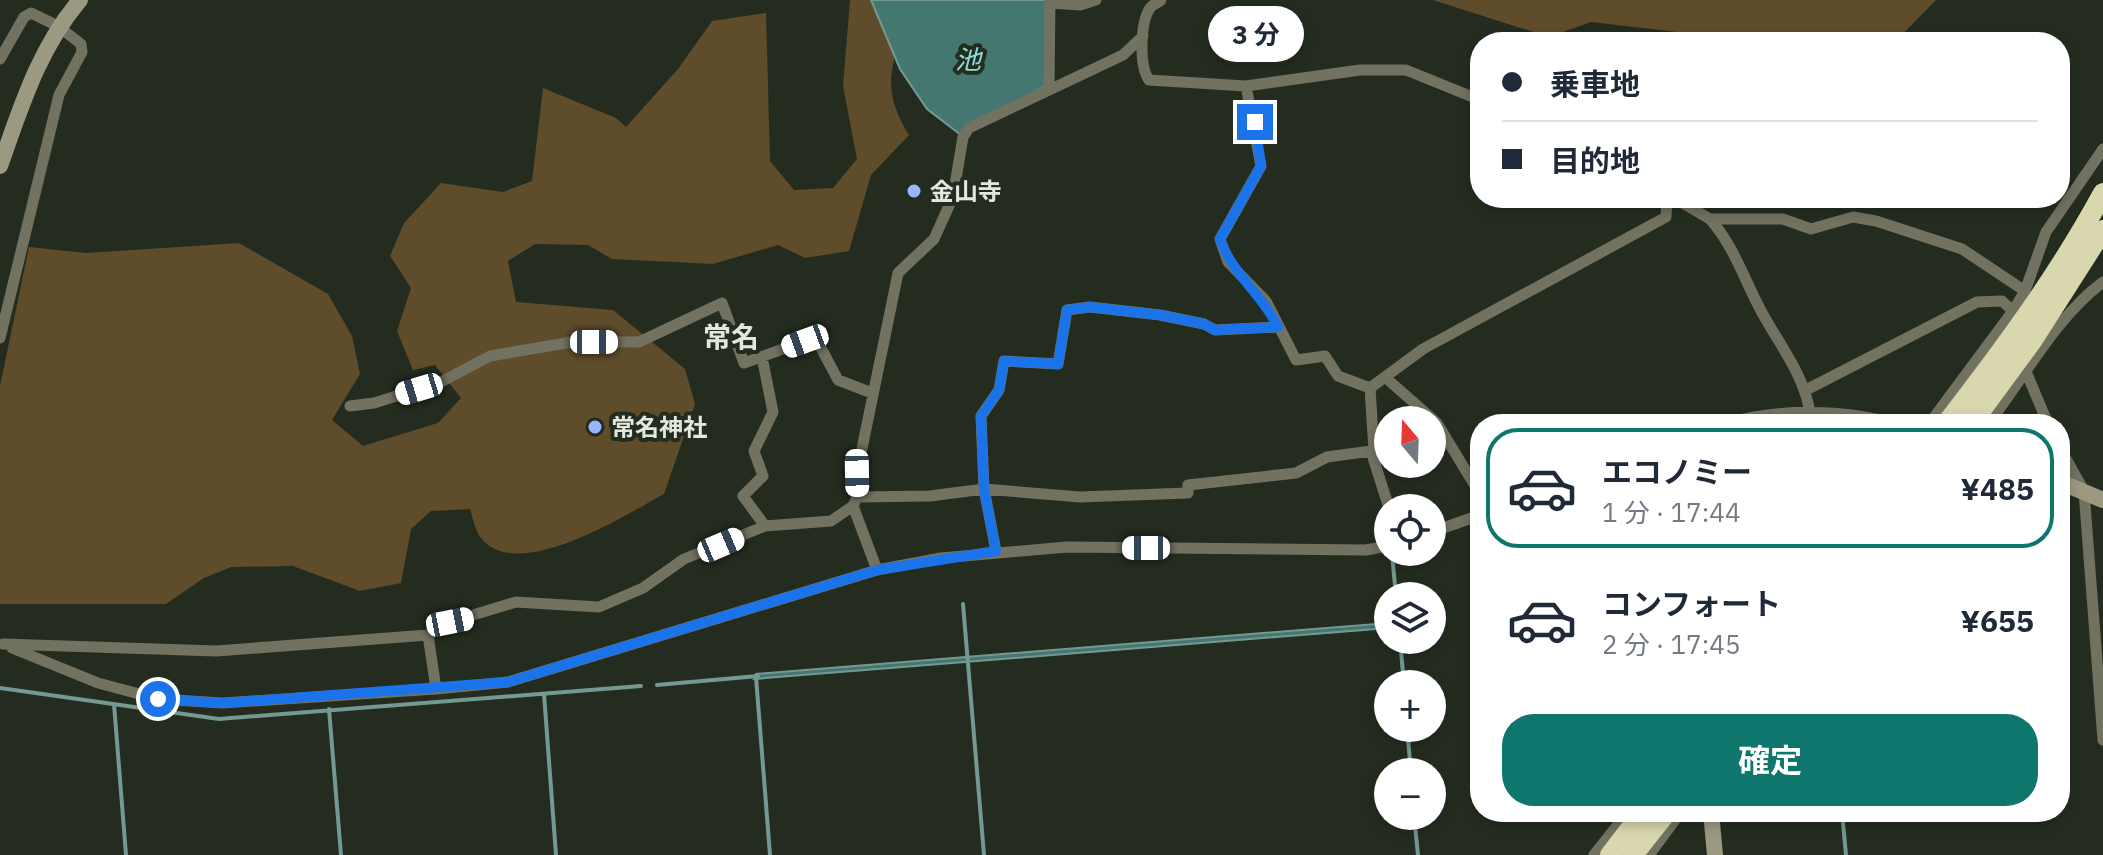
<!DOCTYPE html>
<html lang="ja">
<head>
<meta charset="utf-8">
<style>
  :root { --surface:#fff; --page:#f6f6f7; --text:#1f2937; --muted:#747a83; --line:#e0e1e3; --accent:#0f766e }
  body { margin:0; font-family:"IBM Plex Sans","Noto Sans JP",sans-serif; background:var(--page); color:var(--text); height:100vh; display:flex; flex-direction:column; font-size:30px; white-space:nowrap }
  * { box-sizing:border-box; margin:0 }
  p { font-size:26px; color:var(--muted) }
  .icon { flex:none; width:44px; height:44px; fill:none; stroke:currentColor; stroke-width:2; stroke-linecap:round; stroke-linejoin:round }
  .map { position:relative; flex:1; overflow:hidden }
  .sheet { position:absolute; left:1470px; top:414px; width:600px; height:408px; display:flex; flex-direction:column; background:var(--surface); border-radius:32px; box-shadow:0 4px 12px #0003 }
  .sheet>* { flex:none }
  .banner { position:absolute; left:1470px; top:32px; width:600px; height:176px; border-radius:32px; box-shadow:0 4px 12px #0003; display:grid; align-content:center; height:176px; padding:0 32px; background:var(--surface) }
  .needle { width:52px; rotate:341deg }
  .buttons { position:absolute; left:1374px; top:406px; display:grid; gap:16px }
  .buttons a { display:grid; place-items:center; width:72px; height:72px; border-radius:50%; background:var(--surface); box-shadow:0 4px 12px #0003; font-size:40px }
  .end { position:absolute; width:36px; height:36px; margin:-18px; border:10px solid #1a73e8; background:#fff; box-shadow:0 0 0 4px #fff }
  .from { border-radius:50% }
  .bubble { position:absolute; height:56px; border-radius:28px; background:var(--surface); box-shadow:0 4px 12px #0003; font-size:26px; font-weight:700; line-height:56px; text-align:center }
  .car { position:absolute; width:24px; height:48px; margin:-24px -12px; border-radius:10px; box-shadow:0 0 6px 2px #0007; background:linear-gradient(#fff 24%,#345 0 40%,#fff 0 76%,#345 0 86%,#fff 0) }
  .banner b { display:flex; align-items:center; gap:28px; height:76px; font-size:30px }
  .banner b+b { border-top:2px solid var(--line) }
  .banner i { width:20px; height:20px; background:var(--text) }
  ul { padding:14px 0 0; list-style:none }
  li { display:flex; align-items:center; gap:24px; height:120px; margin:0 16px 12px; padding:0 16px; border:4px solid transparent; border-radius:32px }
  li div { flex:1 }
  li b { display:block; font-size:30px }
  li em { font-style:normal; font-weight:700 }
  li.active { border-color:var(--accent) }
  li>.icon { width:72px; height:72px; stroke-width:1.5 }
  .action { display:flex; gap:16px; margin-top:auto; padding:16px 32px }
  .action a { flex:1; height:92px; border-radius:32px; background:var(--accent); color:#fff; font-size:32px; font-weight:700; line-height:92px; text-align:center }
  .map>svg:first-child { display:block }
  .forest { fill:#5f4c2b }
  .water { fill:#457771; stroke:#749992; stroke-width:2 }
  .lines { fill:none; stroke-linecap:round; stroke-linejoin:round }
  .stream { stroke:#749992; stroke-width:4 }
  .street { stroke:#727261; stroke-width:11 }
  .secondary { stroke:#9b9a80; stroke-width:16 }
  .highway { stroke:#d8d7ad; stroke-width:20 }
  .route { stroke:#1a73e8; stroke-width:10 }
  .poi-dot { fill:#97b6fd; stroke:#242c1f; stroke-width:3 }
  .labels { text-anchor:middle; dominant-baseline:central; stroke-width:8; stroke-linejoin:round; paint-order:stroke }
  .poi-label { font-size:24px; font-weight:bold; fill:#e2e7df; stroke:#242c1f; text-anchor:start }
  .water-label { font-size:26px; font-style:italic; fill:#8ae0d6; stroke:#242c1f }
  .quarter-label { font-size:28px; font-weight:bold; fill:#e2e7df; stroke:#242c1f }
</style>
</head>
<body>
<div class="map">
<svg width="2103" height="855" viewBox="0 0 2103 855">
  <rect width="100%" height="100%" fill="#242c1f"/>
  <path class="forest" d="M 850,0 L 910,0 C 901,57 873,77 909,135 L 871,175 L 849,251 L 805,258 L 778,245 L 713,264 L 612,259 L 588,245 L 535,244 L 508,261 L 516,302 L 613,310 L 685,369 L 695,404 L 664,494 C 625,515 518,584 481,538 C 475,531 473,518 470,509 L 431,511 L 411,529 L 401,583 L 360,591 L 293,566 L 231,567 L 204,578 L 166,604 L 0,604 L 0,386 L 29,247 L 86,253 L 239,243 L 328,294 L 352,336 L 360,374 L 332,420 L 363,446 L 438,423 L 461,398 L 435,365 L 413,370 L 397,331 L 411,288 L 390,256 L 404,223 L 441,183 L 503,192 L 532,181 L 543,88 L 616,118 L 626,127 L 678,69 L 712,21 L 766,13 L 770,161 L 794,190 L 833,188 L 857,159 L 843,86 Z
    M 1433,0 L 1936,0 L 1895,42 L 1857,42 L 1850,36 L 1841,42 L 1702,42 L 1694,34 L 1591,22 L 1549,37 Z"/>
  <path class="water" d="M 871,0 L 1046,0 L 1047,85 L 961,135 L 927,109 L 900,69 Z
    M 1388,623 L 1388,628 L 754,679 L 756,674 Z"/>
  <g class="lines">
    <path class="stream" d="M 1392,554 L 1396,596
      M 963,604 L 984,855
      M 1400,640 L 1404,684
      M 756,677 L 770,855
      M 657,685 L 758,676
      M 0,688 L 219,719 L 641,686
      M 544,694 L 556,855
      M 114,704 L 126,855
      M 329,709 L 341,855
      M 1407,728 L 1411,772
      M 1842,812 L 1846,855
      M 1414,816 L 1418,855"/>
    <path class="street" d="M 1161,0 C 1158,3 1153,4 1150,8 C 1140,23 1139,66 1149,80 L 1246,86 L 1360,70 L 1406,70 L 1480,100
      M 1051,3 L 1080,5 L 1096,0
      M 0,59 L 24,17 L 31,13 L 58,26 L 81,44 L 82,52 L 59,95 L 0,338
      M 1246,86 L 1261,166 L 1220,239 L 1228,262 L 1266,301 L 1296,360 L 1325,356 L 1338,376 L 1370,388
      M 1049,87 L 1050,0
      M 1674,198 L 1710,219 L 1783,219 L 1811,229 L 1853,217 L 1876,221 L 1962,249 L 2025,291
      M 1710,219 C 1733,245 1743,276 1759,307 C 1777,342 1804,373 1810,413
      M 762,357 L 773,412 L 754,451 L 763,476 L 743,496 L 765,526
      M 2027,374 L 2048,424
      M 1386,378 L 1437,423 L 1480,494
      M 1370,388 L 1423,349 L 1666,217 L 1667,198
      M 1370,388 L 1374,451 L 1371,451 L 1389,508
      M 1806,390 L 1977,302 L 2002,301 L 2013,311
      M 350,406 L 374,403 L 441,382 L 490,356 L 572,342 L 639,342 L 722,303 L 744,363 L 805,341 L 820,346 L 838,380 L 872,393
      M 1726,424 C 1774,408 1847,409 1895,424
      M 1929,424 L 2013,311 L 2025,291 L 2046,232 L 2103,149
      M 1988,424 C 2025,377 2055,318 2103,282
      M 2060,448 L 2084,491 L 2103,740
      M 857,497 L 930,496 L 984,489 L 1080,497 L 1188,493 L 1188,485 L 1296,473 L 1327,457 L 1371,451
      M 853,506 L 877,570
      M 1432,532 L 1480,515
      M 996,551 L 984,489 L 981,416 L 999,390 L 1004,361 L 1058,364 L 1067,310 L 1090,307 L 1160,315 L 1204,324 L 1215,330 L 1278,327
      M 428,635 L 436,689
      M 3,644 L 216,651 L 428,635 L 450,622 L 516,602 L 599,607 L 643,588 L 684,559 L 765,526 L 831,521 L 853,506 L 857,497 L 857,473 L 898,273 L 934,239 L 953,197 L 963,137 L 969,128 L 1123,55 L 1143,36
      M 12,648 L 98,683 L 158,699 L 223,703 L 436,689 L 508,682 L 877,570 L 941,558 L 1067,547 L 1366,550 L 1388,546
      M 1594,855 L 1628,812
      M 1649,855 L 1681,812"/>
    <path class="secondary" d="M 0,166 C 21,107 39,48 80,0
      M 2060,482 L 2103,500
      M 1711,812 L 1715,855"/>
    <path class="highway" d="M 1946,424 C 2004,349 2058,276 2103,193
      M 1971,424 L 2032,341 L 2103,230
      M 1610,855 L 1643,812
      M 1633,855 L 1667,812"/>
  </g>
  <g class="lines">
    <path class="route" d="M 158,699 L 223,703 L 508,682 L 877,570 L 996,551 L 984,489 L 981,416 L 999,390 L 1004,361 L 1058,364 L 1067,310 L 1090,307 L 1160,315 L 1204,324 L 1215,330 L 1278,327 C 1262,294 1232,274 1220,239 L 1261,166 L 1255,122"/>
  </g>
  <g class="poi-dot">
    <circle cx="914" cy="191" r="8"/>
    <circle cx="595" cy="427" r="8"/>
  </g>
  <g class="labels">
    <g class="poi-label">
      <text x="930" y="191">金山寺</text>
      <text x="611" y="427">常名神社</text>
    </g>
    <g class="water-label">
      <text x="968" y="59">池</text>
    </g>
    <g class="quarter-label">
      <text x="731" y="336">常名</text>
    </g>
  </g>
</svg>
<div class="buttons">
<a><svg class="needle" viewBox="-14 -14 28 28"><path d="M0-13l5 13h-10z" fill="#e53935"/><path d="M0 13l5-13h-10z" fill="#747a83"/></svg></a>
<a><svg class="icon" aria-label="locate" viewBox="0 0 24 24"><circle cx="12" cy="12" r="6"/><path d="M12 2v4M12 18v4M2 12h4M18 12h4"/></svg></a>
<a><svg class="icon" aria-label="layers" viewBox="0 0 24 24"><path d="M12 4l9 5-9 5-9-5zM3 14l9 5 9-5"/></svg></a>
<a>+</a>
<a>−</a>
</div>
<i class="end from" style="left:158px;top:699px"></i>
<i class="end" style="left:1255px;top:122px"></i>
<div class="bubble" style="left:1208px;top:6px;width:96px">3 分</div>
<i class="car" style="left:805px;top:341px;rotate:250deg"></i>
<i class="car" style="left:594px;top:342px;rotate:90deg"></i>
<i class="car" style="left:419px;top:389px;rotate:253deg"></i>
<i class="car" style="left:857px;top:473px;rotate:179deg"></i>
<i class="car" style="left:721px;top:545px;rotate:67deg"></i>
<i class="car" style="left:1146px;top:548px;rotate:270deg"></i>
<i class="car" style="left:450px;top:622px;rotate:79deg"></i>
<div class="banner">
<b><i class="from"></i>乗車地</b>
<b><i></i>目的地</b>
</div>
<section class="sheet">
<ul>
<li class="active"><svg class="icon" aria-label="car" viewBox="0 0 24 24"><path d="M5 17H2v-5l4-1 3-4h7l3 4 3 1v5h-3M9 17h6M6 11h13"/><circle cx="7" cy="17" r="2"/><circle cx="17" cy="17" r="2"/></svg><div><b>エコノミー</b><p>1 分 · 17:44</p></div><em>¥485</em></li>
<li><svg class="icon" aria-label="car" viewBox="0 0 24 24"><path d="M5 17H2v-5l4-1 3-4h7l3 4 3 1v5h-3M9 17h6M6 11h13"/><circle cx="7" cy="17" r="2"/><circle cx="17" cy="17" r="2"/></svg><div><b>コンフォート</b><p>2 分 · 17:45</p></div><em>¥655</em></li>
</ul>
<div class="action"><a>確定</a></div>
</section>
</div>
</body>
</html>
